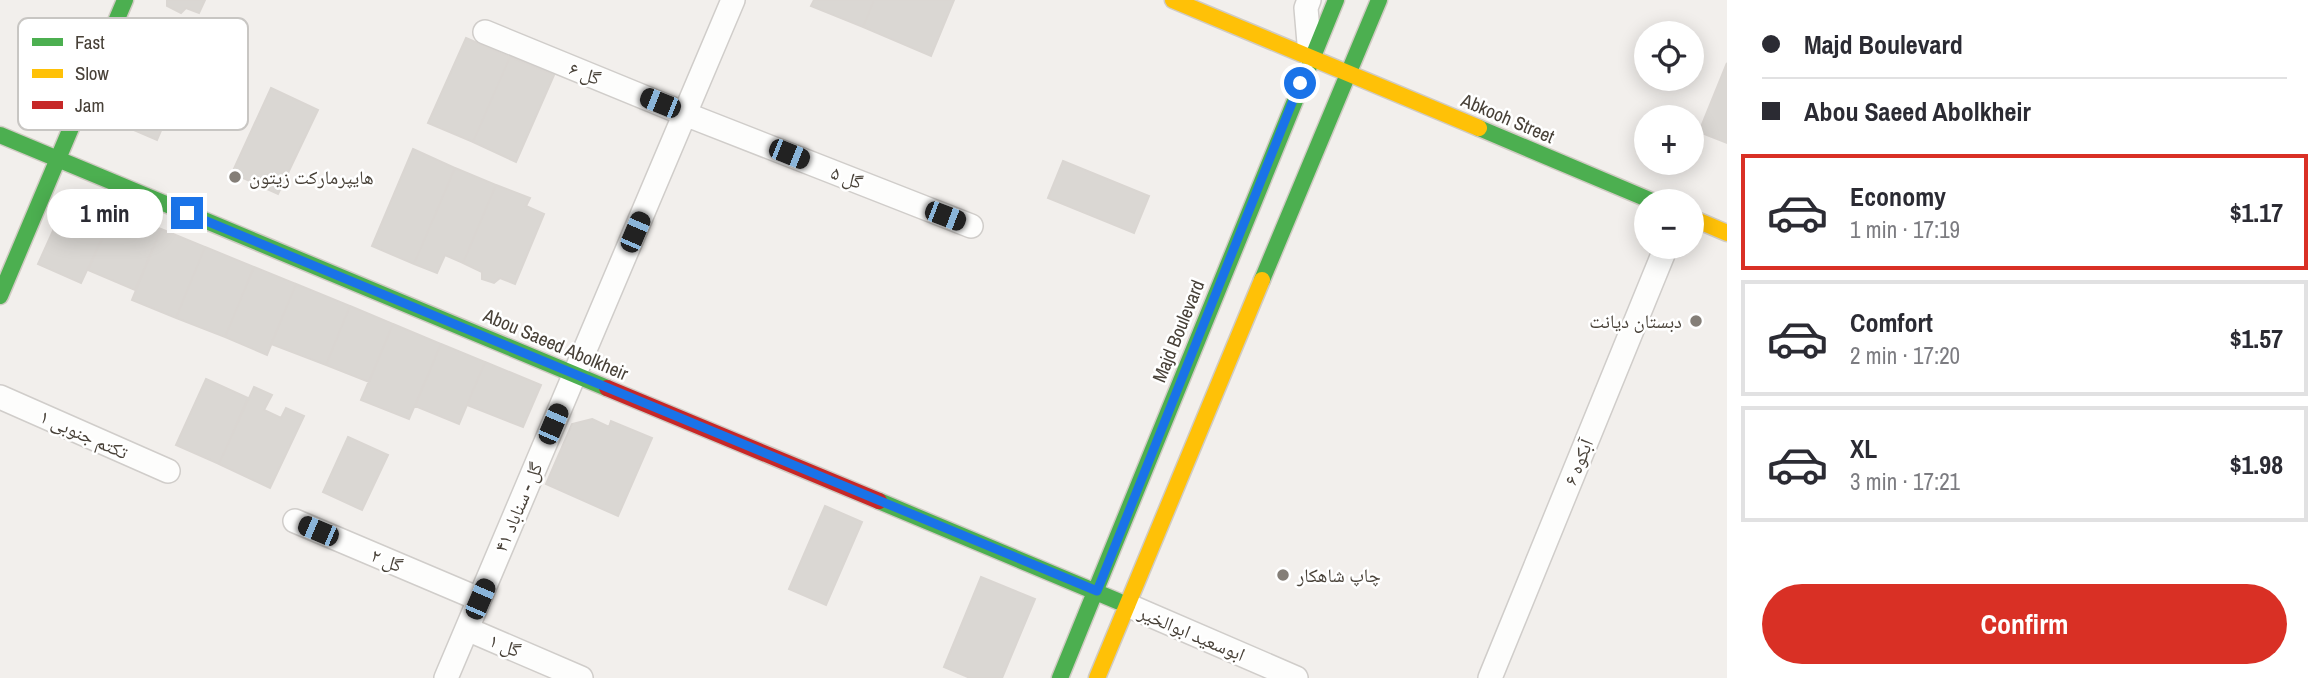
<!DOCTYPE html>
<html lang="en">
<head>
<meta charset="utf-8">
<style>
  :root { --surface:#fff; --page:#f7f7f7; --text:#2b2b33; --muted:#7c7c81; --line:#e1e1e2; --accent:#d93025 }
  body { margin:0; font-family:"Archivo Narrow","Noto Naskh Arabic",sans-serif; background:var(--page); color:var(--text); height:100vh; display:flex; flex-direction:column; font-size:26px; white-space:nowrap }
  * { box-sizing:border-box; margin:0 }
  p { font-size:23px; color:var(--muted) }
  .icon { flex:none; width:38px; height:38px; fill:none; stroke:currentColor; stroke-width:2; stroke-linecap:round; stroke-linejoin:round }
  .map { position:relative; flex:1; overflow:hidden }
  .drawer { display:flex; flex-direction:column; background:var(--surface); width:595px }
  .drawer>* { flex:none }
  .banner { display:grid; align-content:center; height:154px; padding:0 35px; background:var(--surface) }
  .buttons { position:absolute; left:1634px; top:21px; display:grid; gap:14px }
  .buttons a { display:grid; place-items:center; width:70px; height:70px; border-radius:50%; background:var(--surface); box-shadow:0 4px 18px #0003; font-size:35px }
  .end { position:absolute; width:32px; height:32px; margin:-16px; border:9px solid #1a73e8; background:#fff; box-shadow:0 0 0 4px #fff }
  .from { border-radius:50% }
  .bubble { position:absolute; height:49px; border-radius:24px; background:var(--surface); box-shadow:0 4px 18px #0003; font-size:23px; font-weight:800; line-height:49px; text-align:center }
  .car { position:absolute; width:21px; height:42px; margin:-21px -10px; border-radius:9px; box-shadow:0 0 5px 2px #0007; background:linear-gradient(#222 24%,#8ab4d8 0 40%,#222 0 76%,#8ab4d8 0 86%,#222 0) }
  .banner b { display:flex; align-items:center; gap:24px; height:66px; font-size:26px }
  .banner b+b { border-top:2px solid var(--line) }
  .banner i { width:18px; height:18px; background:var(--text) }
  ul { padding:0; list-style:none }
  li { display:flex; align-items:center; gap:21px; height:116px; margin:0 14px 10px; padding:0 21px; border:4px solid var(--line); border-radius:0px }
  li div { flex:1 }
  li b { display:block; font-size:26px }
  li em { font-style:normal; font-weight:800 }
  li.selected { border-color:var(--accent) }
  li>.icon { width:63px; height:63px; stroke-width:1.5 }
  .button { display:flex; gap:14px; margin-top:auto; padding:14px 35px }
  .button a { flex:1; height:80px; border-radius:42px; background:var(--accent); color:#fff; font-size:28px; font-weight:800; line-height:80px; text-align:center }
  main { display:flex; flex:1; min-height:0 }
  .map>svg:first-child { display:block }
  .building { fill:#dad7d3; stroke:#dad6d2; stroke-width:2 }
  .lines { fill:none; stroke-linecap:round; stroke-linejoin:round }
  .street-casing { stroke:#d0cdca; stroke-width:26 }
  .fast-casing { stroke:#d0cbc3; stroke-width:19 }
  .slow-casing { stroke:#d0cbc3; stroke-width:19 }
  .jam-casing { stroke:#d0cbc3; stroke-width:19 }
  .street { stroke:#fdfdfc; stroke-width:23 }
  .fast { stroke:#4caf50; stroke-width:16 }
  .slow { stroke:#ffc107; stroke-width:16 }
  .jam { stroke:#c62828; stroke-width:16 }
  .route { stroke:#1a73e8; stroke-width:9 }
  .poi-dot { fill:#847e77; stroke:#fff; stroke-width:2.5 }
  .labels { text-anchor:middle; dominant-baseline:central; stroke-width:5; stroke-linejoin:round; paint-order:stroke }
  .street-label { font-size:19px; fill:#484138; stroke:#fff }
  .poi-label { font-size:19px; fill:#484138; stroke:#fff; text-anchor:start }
  .key { fill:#fff; stroke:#c8c6c3; stroke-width:2 }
  .key-label { font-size:19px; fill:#484138 }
</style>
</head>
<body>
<main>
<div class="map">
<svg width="1727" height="678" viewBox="0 0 1727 678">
  <rect width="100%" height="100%" fill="#f2efec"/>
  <path class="building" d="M 167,0 L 205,0 L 199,13 L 186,8 L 181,13 L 167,6 Z
    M 814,0 L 874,0 L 863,27 L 811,6 Z
    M 874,0 L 954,0 L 931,56 L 863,27 Z
    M 129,31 L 192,58 L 157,140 L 94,113 Z
    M 466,38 L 510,57 L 473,142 L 428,123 Z
    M 510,57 L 554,75 L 516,162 L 473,142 Z
    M 1727,63 L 1727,143 L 1699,132 Z
    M 271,88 L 318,110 L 278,194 L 232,173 Z
    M 413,149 L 455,168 L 414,264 L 372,246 Z
    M 1063,161 L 1149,196 L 1134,233 L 1048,198 Z
    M 455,168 L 496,185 L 463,263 L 445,255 L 437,273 L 414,264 Z
    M 496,185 L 530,198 L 526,206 L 544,214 L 515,284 L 500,278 L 494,283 L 482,279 L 482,272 L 463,263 Z
    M 71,191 L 115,210 L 81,283 L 38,264 Z
    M 115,210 L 161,229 L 135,290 L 88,270 Z
    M 161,229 L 205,247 L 176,318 L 132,300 Z
    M 205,247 L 254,267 L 225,337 L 176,318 Z
    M 254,267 L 296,284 L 267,355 L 225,337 Z
    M 296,284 L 350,306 L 326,365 L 271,344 Z
    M 350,306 L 393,324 L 369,382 L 326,365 Z
    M 393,324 L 441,344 L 409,419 L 361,400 Z
    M 441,344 L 485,362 L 459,424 L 415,406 Z
    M 485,362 L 541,385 L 523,427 L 467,405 Z
    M 206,379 L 248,398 L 219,464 L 176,445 Z
    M 254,387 L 272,395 L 264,410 L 281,418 L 286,408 L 304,416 L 270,488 L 219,464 Z
    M 592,419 L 609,427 L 611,421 L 652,438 L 618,516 L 546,484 L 572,424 Z
    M 348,437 L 388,455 L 362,510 L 323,492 Z
    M 825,506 L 862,522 L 826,605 L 789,589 Z
    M 981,577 L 1035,599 L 1002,678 L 970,678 L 944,667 Z"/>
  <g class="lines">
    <g class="street-casing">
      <path id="street" d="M 1309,0 L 1306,8 L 1310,55
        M 485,32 L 685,114 L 971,226
        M 0,397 L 168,471
        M 295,521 L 479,599
        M 1127,605 L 1296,678
        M 467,629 L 581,678
        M 446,678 L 733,0
        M 1490,678 L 1666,247"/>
    </g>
    <g class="fast-casing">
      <path id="fast" d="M 1479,128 L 1652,201
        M 0,135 L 607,388
        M 1262,280 L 1379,0
        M 0,296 L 125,0
        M 879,501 L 1127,605
        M 1060,678 L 1336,0"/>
    </g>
    <g class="slow-casing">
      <path id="slow" d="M 1173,0 L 1479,128
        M 1692,218 L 1727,233
        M 1097,678 L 1262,280"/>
    </g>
    <g class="jam-casing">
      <path id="jam" d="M 607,388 L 879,501"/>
    </g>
    <use href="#street" class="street"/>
    <use href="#fast" class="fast"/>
    <use href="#slow" class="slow"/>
    <use href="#jam" class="jam"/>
  </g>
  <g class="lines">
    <path class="route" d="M 187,213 L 1097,591 L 1300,83"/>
  </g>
  <g class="poi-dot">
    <circle cx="235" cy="177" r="7"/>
    <circle cx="1696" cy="321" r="7"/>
    <circle cx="1283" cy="575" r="7"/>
  </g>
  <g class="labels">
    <g class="street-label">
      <text transform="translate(585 73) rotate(22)">گل ۶</text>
      <text transform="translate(1508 118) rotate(23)">Abkooh Street</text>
      <text transform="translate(847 177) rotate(21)">گل ۵</text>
      <text transform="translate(1178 331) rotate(-68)">Majd Boulevard</text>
      <text transform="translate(556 344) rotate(23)">Abou Saeed Abolkheir</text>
      <text transform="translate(84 434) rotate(24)">تکتم جنوبی ۱</text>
      <text transform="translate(1578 462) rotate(-68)">آبکوه ۶</text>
      <text transform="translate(518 507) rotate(-67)">گل - سناباد ۴۱</text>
      <text transform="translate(387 560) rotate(23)">گل ۲</text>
      <text transform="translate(1192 633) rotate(23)">ابوسعید ابوالخیر</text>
      <text transform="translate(505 645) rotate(23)">گل ۱</text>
    </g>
    <g class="poi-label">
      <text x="249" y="177">هایپرمارکت زیتون</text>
      <text x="1682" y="321" text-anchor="end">دبستان دیانت</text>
      <text x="1297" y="575">چاپ شاهکار</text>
    </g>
  </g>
  <rect x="18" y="18" width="230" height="112" rx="10" class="key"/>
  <rect x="32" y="38" width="31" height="8" fill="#4caf50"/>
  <rect x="32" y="69" width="31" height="9" fill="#ffc107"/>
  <rect x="32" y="101" width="31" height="8" fill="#c62828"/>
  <g class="key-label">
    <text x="75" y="49">Fast</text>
    <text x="75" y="80">Slow</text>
    <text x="75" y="112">Jam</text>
  </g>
</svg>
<div class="buttons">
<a><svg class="icon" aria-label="locate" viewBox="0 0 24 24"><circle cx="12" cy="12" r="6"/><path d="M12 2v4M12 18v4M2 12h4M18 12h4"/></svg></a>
<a>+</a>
<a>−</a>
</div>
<i class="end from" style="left:1300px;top:83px"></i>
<i class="end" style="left:187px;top:213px"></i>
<div class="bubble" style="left:47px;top:189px;width:116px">1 min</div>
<i class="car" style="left:660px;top:103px;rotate:292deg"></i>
<i class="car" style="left:789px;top:154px;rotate:112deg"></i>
<i class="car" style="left:945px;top:216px;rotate:111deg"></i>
<i class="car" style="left:635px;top:232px;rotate:23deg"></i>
<i class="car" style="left:553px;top:424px;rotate:23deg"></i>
<i class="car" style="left:318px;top:531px;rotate:293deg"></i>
<i class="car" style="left:480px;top:599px;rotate:23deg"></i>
</div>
<section class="drawer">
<div class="banner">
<b><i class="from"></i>Majd Boulevard</b>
<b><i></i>Abou Saeed Abolkheir</b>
</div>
<ul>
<li class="selected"><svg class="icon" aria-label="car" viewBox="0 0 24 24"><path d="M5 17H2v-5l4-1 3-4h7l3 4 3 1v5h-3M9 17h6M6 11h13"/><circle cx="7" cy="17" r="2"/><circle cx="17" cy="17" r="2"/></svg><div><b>Economy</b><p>1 min · 17:19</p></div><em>$1.17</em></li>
<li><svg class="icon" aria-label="car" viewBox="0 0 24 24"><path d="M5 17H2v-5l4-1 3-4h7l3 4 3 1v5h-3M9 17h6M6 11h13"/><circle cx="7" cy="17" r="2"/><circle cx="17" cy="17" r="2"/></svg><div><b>Comfort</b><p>2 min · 17:20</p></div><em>$1.57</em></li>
<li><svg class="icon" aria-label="car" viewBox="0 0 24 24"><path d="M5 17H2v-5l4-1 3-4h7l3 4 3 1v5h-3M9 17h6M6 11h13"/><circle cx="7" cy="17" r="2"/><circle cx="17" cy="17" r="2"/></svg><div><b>XL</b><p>3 min · 17:21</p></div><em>$1.98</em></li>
</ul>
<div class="button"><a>Confirm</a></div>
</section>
</main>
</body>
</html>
